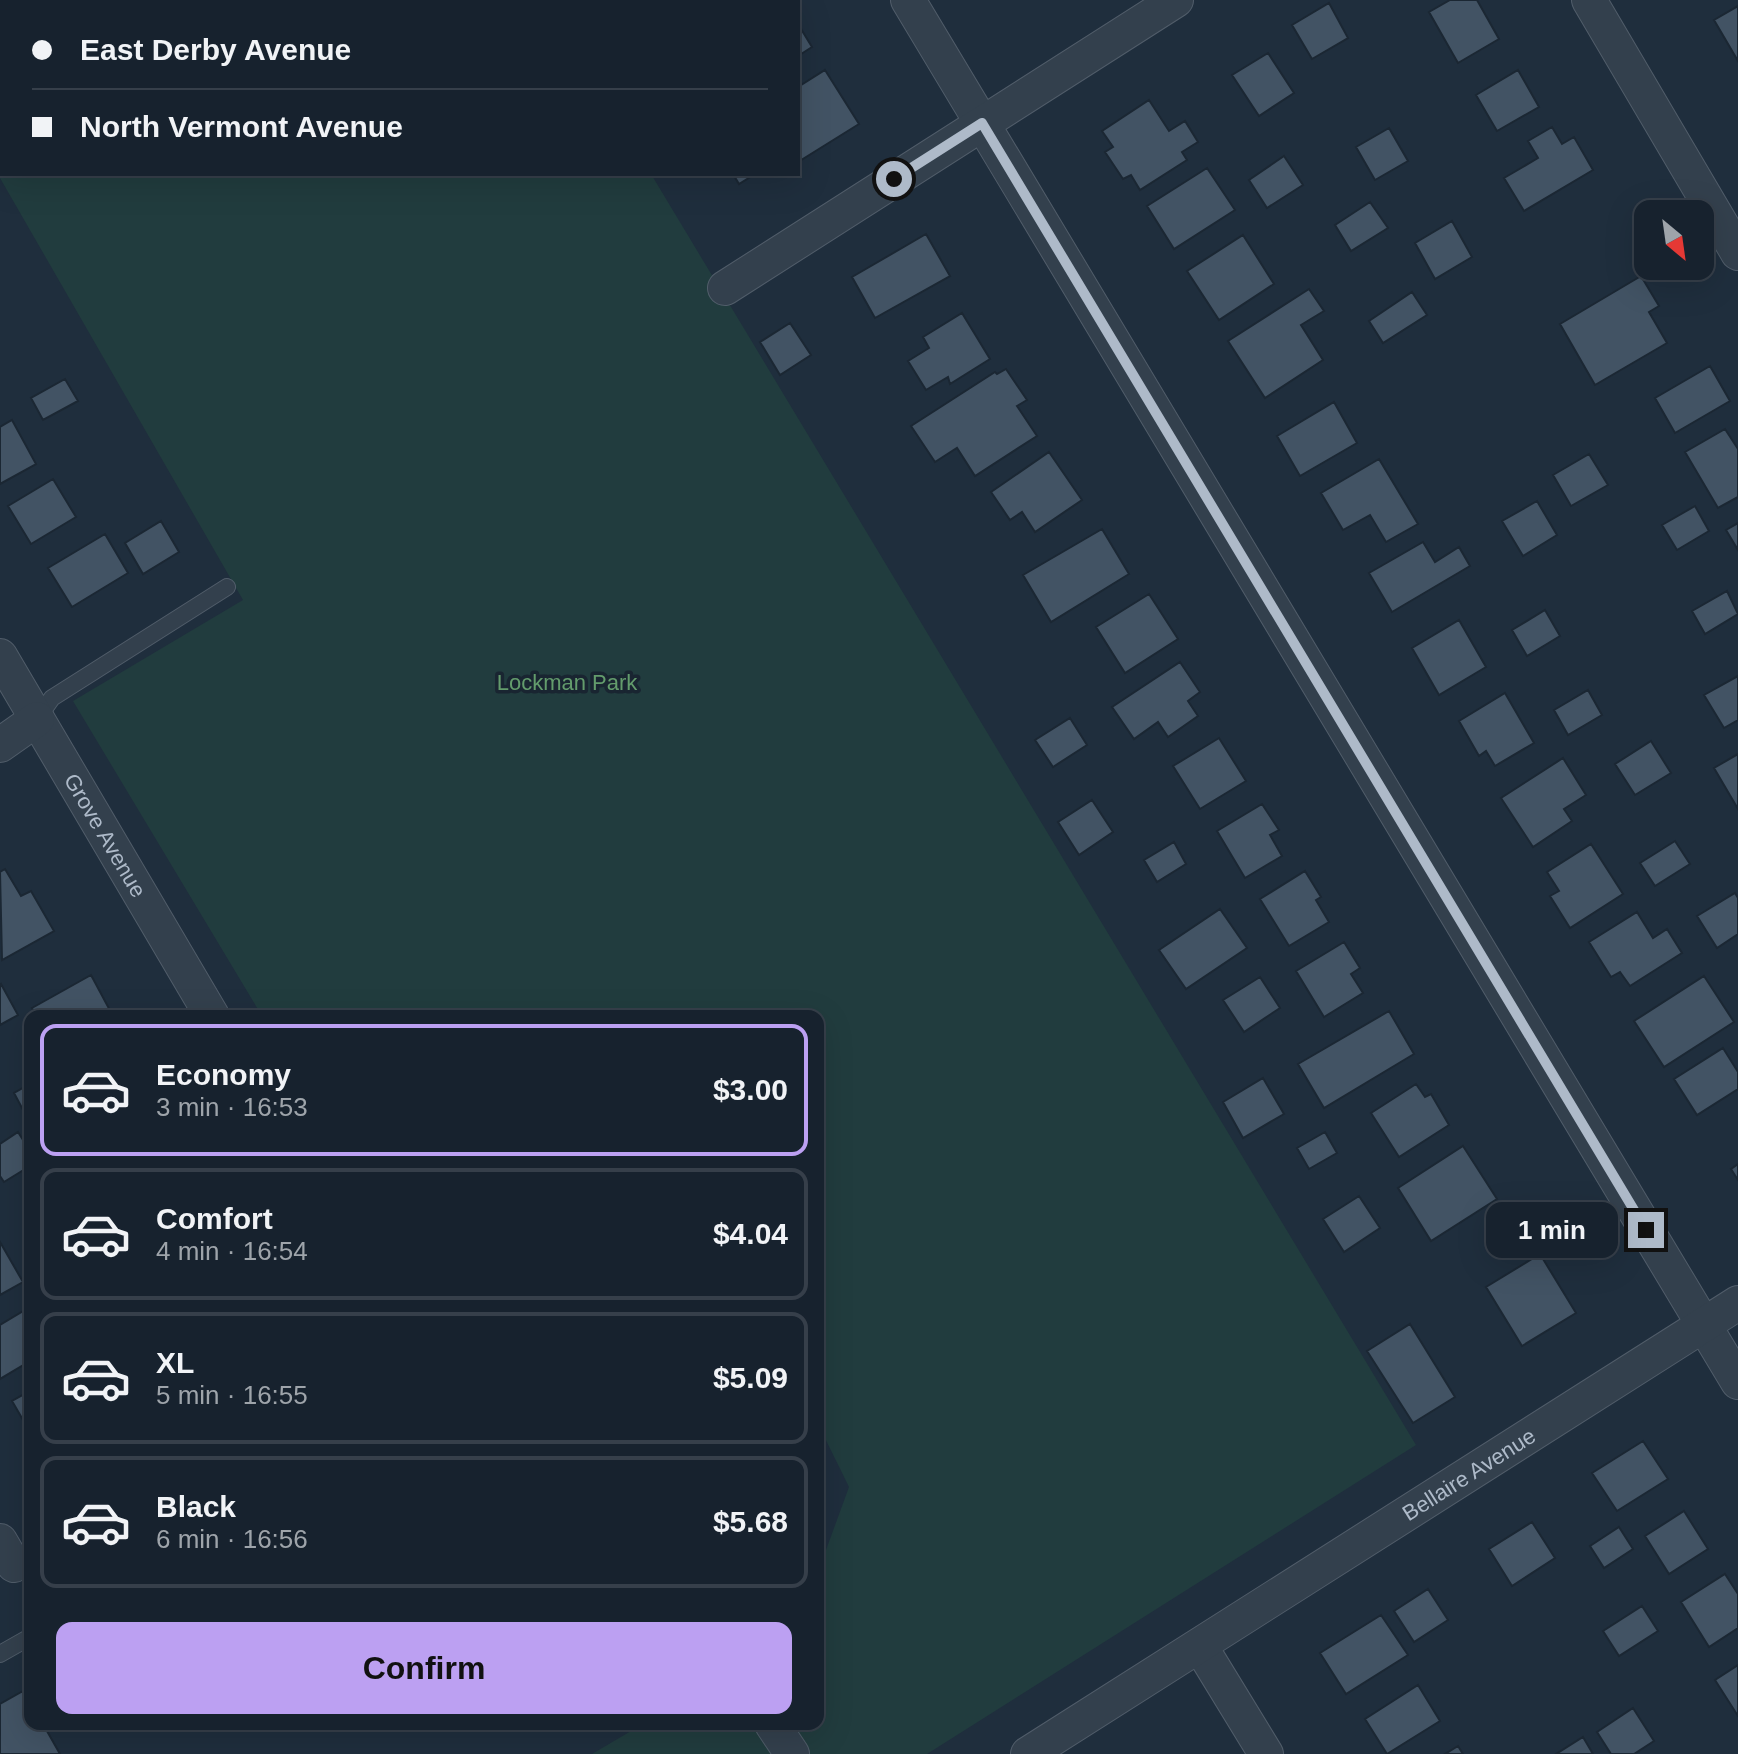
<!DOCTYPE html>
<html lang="en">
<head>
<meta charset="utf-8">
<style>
  :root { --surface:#17222e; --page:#202a36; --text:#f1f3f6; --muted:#9ea4aa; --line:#363f4a; --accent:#bca0f2 }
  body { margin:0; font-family:Helvetica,sans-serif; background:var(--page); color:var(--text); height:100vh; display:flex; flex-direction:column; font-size:30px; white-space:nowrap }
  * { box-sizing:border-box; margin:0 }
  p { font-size:26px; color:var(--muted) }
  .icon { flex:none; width:44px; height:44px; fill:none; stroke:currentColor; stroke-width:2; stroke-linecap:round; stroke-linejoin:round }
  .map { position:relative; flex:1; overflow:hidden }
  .panel { position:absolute; left:24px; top:1010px; width:800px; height:720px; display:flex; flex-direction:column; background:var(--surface); border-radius:16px; box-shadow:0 8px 32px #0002,0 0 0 2px var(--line) }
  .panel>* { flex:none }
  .hud { position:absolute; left:0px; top:0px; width:800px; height:176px; box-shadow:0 8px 32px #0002,0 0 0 2px var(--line); display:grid; align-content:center; height:176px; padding:0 32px; background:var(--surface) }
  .needle { width:52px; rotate:151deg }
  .tools { position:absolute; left:1634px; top:200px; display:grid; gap:16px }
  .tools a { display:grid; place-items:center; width:80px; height:80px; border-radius:16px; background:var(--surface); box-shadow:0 8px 32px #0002,0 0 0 2px var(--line); font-size:40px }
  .end { position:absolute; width:36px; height:36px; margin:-18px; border:10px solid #aebac9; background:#111; box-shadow:0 0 0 4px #111 }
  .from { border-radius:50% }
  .bubble { position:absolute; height:56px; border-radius:16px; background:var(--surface); box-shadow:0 8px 32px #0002,0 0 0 2px var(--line); font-size:26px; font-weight:700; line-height:56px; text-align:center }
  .hud b { display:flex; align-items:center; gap:28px; height:76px; font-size:30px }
  .hud b+b { border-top:2px solid var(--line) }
  .hud i { width:20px; height:20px; background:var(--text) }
  ul { padding:14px 0 0; list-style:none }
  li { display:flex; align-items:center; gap:24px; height:132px; margin:0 16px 12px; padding:0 16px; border:4px solid var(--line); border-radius:16px }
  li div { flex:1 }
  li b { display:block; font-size:30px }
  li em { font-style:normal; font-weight:700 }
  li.selected { border-color:var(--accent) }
  li>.icon { width:72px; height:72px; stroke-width:1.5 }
  .cta { display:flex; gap:16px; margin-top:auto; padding:16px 32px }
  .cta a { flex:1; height:92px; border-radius:16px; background:var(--accent); color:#111; font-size:32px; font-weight:700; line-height:92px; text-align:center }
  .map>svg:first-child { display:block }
  .green { fill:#213c3e }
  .building { fill:#425364; stroke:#1b2733; stroke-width:2 }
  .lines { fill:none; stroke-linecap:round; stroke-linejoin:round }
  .lane-casing { stroke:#515d6a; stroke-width:18 }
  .street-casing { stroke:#515d6a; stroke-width:36 }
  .lane { stroke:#33404d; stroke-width:16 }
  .street { stroke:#33404d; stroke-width:34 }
  .route { stroke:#aebac9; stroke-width:10 }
  .labels { text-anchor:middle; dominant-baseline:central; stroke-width:7; stroke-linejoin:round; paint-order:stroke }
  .park-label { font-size:22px; fill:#639c6c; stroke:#192531 }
  .street-label { font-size:22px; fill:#aebac9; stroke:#192531 }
</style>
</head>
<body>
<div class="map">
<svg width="1738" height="1754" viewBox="0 0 1738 1754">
  <rect width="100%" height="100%" fill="#1f2e3d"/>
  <path class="green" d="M 0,0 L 547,0 L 2,2 L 2,174 L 651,174 L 1416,1445 L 927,1754 L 592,1754 L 643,1724 L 818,1724 L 818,1572 L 849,1487 L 818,1424 L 818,1016 L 262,1016 L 73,701 L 243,600 L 0,178 Z"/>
  <path class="building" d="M 1450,0 L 1477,0 L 1499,39 L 1458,63 L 1429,12 Z
    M 1329,3 L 1348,38 L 1312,59 L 1292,25 Z
    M 1738,6 L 1738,61 L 1714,20 Z
    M 798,24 L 812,47 L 798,56 Z
    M 1268,53 L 1294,93 L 1259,116 L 1232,75 Z
    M 825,70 L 859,124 L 798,162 L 798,87 Z
    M 1518,70 L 1539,107 L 1497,131 L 1476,95 Z
    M 1149,100 L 1169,131 L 1185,121 L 1198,142 L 1182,152 L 1187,160 L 1140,190 L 1131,175 L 1123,179 L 1105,152 L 1113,147 L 1102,131 Z
    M 1552,127 L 1562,144 L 1574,137 L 1593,170 L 1524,211 L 1504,178 L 1538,158 L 1528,141 Z
    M 1389,128 L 1408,161 L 1375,180 L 1356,147 Z
    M 1284,156 L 1303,185 L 1267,208 L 1249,180 Z
    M 1207,168 L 1235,210 L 1174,249 L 1147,206 Z
    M 733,174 L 755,174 L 739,184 Z
    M 1370,202 L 1388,228 L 1351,251 L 1335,225 Z
    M 1452,221 L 1472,257 L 1435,279 L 1415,243 Z
    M 926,234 L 950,276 L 875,318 L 852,277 Z
    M 1243,235 L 1274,284 L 1219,320 L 1187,271 Z
    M 1641,276 L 1659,306 L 1649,312 L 1667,343 L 1595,385 L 1560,324 Z
    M 1309,289 L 1324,311 L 1301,325 L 1323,360 L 1265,398 L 1228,341 Z
    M 1412,292 L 1427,315 L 1383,343 L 1369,321 Z
    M 962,313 L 990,359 L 950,384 L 948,377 L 926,390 L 908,361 L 929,348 L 923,337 Z
    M 790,323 L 811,355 L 780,375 L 760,342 Z
    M 1710,366 L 1730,401 L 1675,433 L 1655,398 Z
    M 1006,369 L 1027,400 L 1017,406 L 1037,436 L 975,476 L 957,448 L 935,462 L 911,426 L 995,372 L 997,374 Z
    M 65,379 L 78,401 L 43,420 L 31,398 Z
    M 1334,402 L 1357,443 L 1300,476 L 1277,436 Z
    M 12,420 L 36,464 L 0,484 L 0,427 Z
    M 1725,429 L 1738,449 L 1738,497 L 1718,508 L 1685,452 Z
    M 1049,452 L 1082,500 L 1035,532 L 1022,512 L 1010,520 L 991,492 Z
    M 1589,454 L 1608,485 L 1571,506 L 1553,475 Z
    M 1379,459 L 1418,524 L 1386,542 L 1370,515 L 1343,530 L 1321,493 Z
    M 53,479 L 76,517 L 31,544 L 8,506 Z
    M 1537,501 L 1557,535 L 1523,556 L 1502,521 Z
    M 1695,506 L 1709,531 L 1677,550 L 1662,525 Z
    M 161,521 L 179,552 L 143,574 L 125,543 Z
    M 1738,523 L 1738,550 L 1726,530 Z
    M 1102,529 L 1129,574 L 1051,622 L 1023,575 Z
    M 105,534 L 128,573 L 72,607 L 48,568 Z
    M 1423,542 L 1435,562 L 1459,547 L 1470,566 L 1392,612 L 1369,573 Z
    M 1727,591 L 1738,614 L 1705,634 L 1692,611 Z
    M 1149,594 L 1178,639 L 1125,673 L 1096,627 Z
    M 1545,610 L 1560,636 L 1527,656 L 1512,630 Z
    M 1459,620 L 1486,667 L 1439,695 L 1412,648 Z
    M 1180,662 L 1200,692 L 1188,701 L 1198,716 L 1168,737 L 1158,722 L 1134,739 L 1112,707 Z
    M 1738,676 L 1738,720 L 1724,728 L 1704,695 Z
    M 1588,690 L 1602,715 L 1568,735 L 1554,710 Z
    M 1505,693 L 1534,743 L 1495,766 L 1486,751 L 1479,756 L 1459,721 Z
    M 1070,718 L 1087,745 L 1053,767 L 1035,740 Z
    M 1219,738 L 1246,781 L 1200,809 L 1173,766 Z
    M 1651,741 L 1671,773 L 1635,795 L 1615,764 Z
    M 1738,754 L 1738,809 L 1714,768 Z
    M 1563,758 L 1586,795 L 1564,809 L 1572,821 L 1533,847 L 1501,798 Z
    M 1092,800 L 1113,832 L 1079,855 L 1058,822 Z
    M 1262,804 L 1279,830 L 1270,835 L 1282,856 L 1245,878 L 1217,831 Z
    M 1675,841 L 1690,864 L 1655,886 L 1640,863 Z
    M 1174,842 L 1186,864 L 1157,882 L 1144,860 Z
    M 1591,844 L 1623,894 L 1570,928 L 1550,896 L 1559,891 L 1547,872 Z
    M 5,869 L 21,896 L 31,891 L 54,931 L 2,960 L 0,872 Z
    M 1305,871 L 1321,897 L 1316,900 L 1329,922 L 1289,946 L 1260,899 Z
    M 1735,893 L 1738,898 L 1738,934 L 1717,948 L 1697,916 Z
    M 1220,909 L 1247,948 L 1186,989 L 1159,950 Z
    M 1637,912 L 1653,938 L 1667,929 L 1682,953 L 1630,986 L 1620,972 L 1611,977 L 1589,942 Z
    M 1344,942 L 1360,968 L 1351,974 L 1363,993 L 1324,1017 L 1296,971 Z
    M 91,975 L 113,1016 L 37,1016 L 32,1008 Z
    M 1704,976 L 1734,1022 L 1664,1067 L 1634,1021 Z
    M 1260,977 L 1280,1008 L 1244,1032 L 1223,1000 Z
    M 1,984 L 18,1015 L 0,1025 L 0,985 Z
    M 1389,1011 L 1414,1054 L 1324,1108 L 1298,1064 Z
    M 1723,1048 L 1738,1072 L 1738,1089 L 1697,1115 L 1674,1079 Z
    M 1263,1078 L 1284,1114 L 1243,1138 L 1223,1102 Z
    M 30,1084 L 30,1123 L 14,1093 Z
    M 1416,1084 L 1425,1097 L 1431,1094 L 1449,1125 L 1399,1157 L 1371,1113 Z
    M 18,1132 L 30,1151 L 30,1166 L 4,1182 L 0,1176 L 0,1144 Z
    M 1325,1132 L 1337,1153 L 1309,1169 L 1297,1148 Z
    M 1463,1146 L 1497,1199 L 1431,1241 L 1398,1188 Z
    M 1738,1164 L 1738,1180 L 1731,1169 Z
    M 1359,1196 L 1380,1228 L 1344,1252 L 1323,1219 Z
    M 0,1242 L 23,1282 L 0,1295 Z
    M 1540,1254 L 1576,1313 L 1522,1346 L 1486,1287 Z
    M 30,1307 L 30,1361 L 0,1379 L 0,1325 Z
    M 1410,1324 L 1455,1397 L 1413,1423 L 1367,1351 Z
    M 30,1391 L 30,1432 L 12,1401 Z
    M 1643,1441 L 1668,1479 L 1617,1511 L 1592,1473 Z
    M 1684,1511 L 1708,1549 L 1669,1574 L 1645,1536 Z
    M 1532,1522 L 1555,1558 L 1512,1586 L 1489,1549 Z
    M 1619,1527 L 1633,1549 L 1604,1568 L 1590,1546 Z
    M 1725,1574 L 1738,1594 L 1738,1628 L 1709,1647 L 1681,1602 Z
    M 1428,1589 L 1448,1620 L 1414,1642 L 1394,1611 Z
    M 1642,1606 L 1658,1631 L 1619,1656 L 1603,1631 Z
    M 1381,1615 L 1408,1655 L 1346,1694 L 1320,1653 Z
    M 1738,1665 L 1738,1716 L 1715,1680 Z
    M 1418,1685 L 1440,1721 L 1387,1754 L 1365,1719 Z
    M 23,1691 L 30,1703 L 30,1724 L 43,1724 L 60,1754 L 0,1754 L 0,1704 Z
    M 1633,1708 L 1654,1741 L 1634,1754 L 1611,1754 L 1597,1732 Z
    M 1583,1737 L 1593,1754 L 1556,1754 Z
    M 1458,1746 L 1463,1754 L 1445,1754 Z"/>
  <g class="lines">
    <g class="lane-casing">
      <path id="lane" d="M 37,719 L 52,698 L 227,587
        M 0,1654 L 30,1637"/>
    </g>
    <g class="street-casing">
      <g id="street">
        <path d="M 908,0 L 1738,1382"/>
        <path d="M 1589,0 L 1738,253"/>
        <path d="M 725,288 L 1176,0"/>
        <path id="s1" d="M 0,656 L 212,1016"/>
        <path d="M 0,745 L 37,719"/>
        <path d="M 0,1541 L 14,1565"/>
        <path d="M 1200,1646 L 1266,1754"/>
        <path d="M 772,1724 L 792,1754"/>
        <path id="s2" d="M 1028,1754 L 1738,1303"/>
      </g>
    </g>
    <use href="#lane" class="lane"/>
    <use href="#street" class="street"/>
  </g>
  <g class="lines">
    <path class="route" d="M 894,179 L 982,123 L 1646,1230"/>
  </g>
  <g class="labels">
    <g class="park-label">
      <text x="567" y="682">Lockman Park</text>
    </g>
    <g class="street-label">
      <text stroke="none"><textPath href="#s1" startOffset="208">Grove Avenue</textPath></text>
      <text stroke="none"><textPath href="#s2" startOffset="522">Bellaire Avenue</textPath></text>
    </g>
  </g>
</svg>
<div class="tools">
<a><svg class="needle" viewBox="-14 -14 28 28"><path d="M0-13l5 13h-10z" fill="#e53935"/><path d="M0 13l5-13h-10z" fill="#9ea4aa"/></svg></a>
</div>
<i class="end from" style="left:894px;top:179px"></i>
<i class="end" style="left:1646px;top:1230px"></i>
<div class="bubble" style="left:1486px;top:1202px;width:132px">1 min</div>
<div class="hud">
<b><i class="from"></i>East Derby Avenue</b>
<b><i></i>North Vermont Avenue</b>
</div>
<section class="panel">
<ul>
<li class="selected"><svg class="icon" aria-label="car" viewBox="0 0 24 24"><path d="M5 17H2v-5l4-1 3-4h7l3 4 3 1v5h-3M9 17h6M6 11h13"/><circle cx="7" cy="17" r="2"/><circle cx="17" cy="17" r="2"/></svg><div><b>Economy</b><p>3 min · 16:53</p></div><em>$3.00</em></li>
<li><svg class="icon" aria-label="car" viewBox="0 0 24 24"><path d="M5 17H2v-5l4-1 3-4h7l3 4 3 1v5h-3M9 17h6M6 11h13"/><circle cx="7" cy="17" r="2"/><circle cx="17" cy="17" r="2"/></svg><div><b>Comfort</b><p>4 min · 16:54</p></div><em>$4.04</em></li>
<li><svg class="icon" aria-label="car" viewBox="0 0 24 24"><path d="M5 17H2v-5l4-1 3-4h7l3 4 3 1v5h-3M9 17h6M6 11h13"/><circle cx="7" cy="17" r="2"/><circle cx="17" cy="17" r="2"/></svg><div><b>XL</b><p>5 min · 16:55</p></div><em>$5.09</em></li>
<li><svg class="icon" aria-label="car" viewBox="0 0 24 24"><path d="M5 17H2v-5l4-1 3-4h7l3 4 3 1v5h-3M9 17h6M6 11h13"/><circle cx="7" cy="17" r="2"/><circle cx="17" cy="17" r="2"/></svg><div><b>Black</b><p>6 min · 16:56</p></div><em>$5.68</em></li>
</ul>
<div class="cta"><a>Confirm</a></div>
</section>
</div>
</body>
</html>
